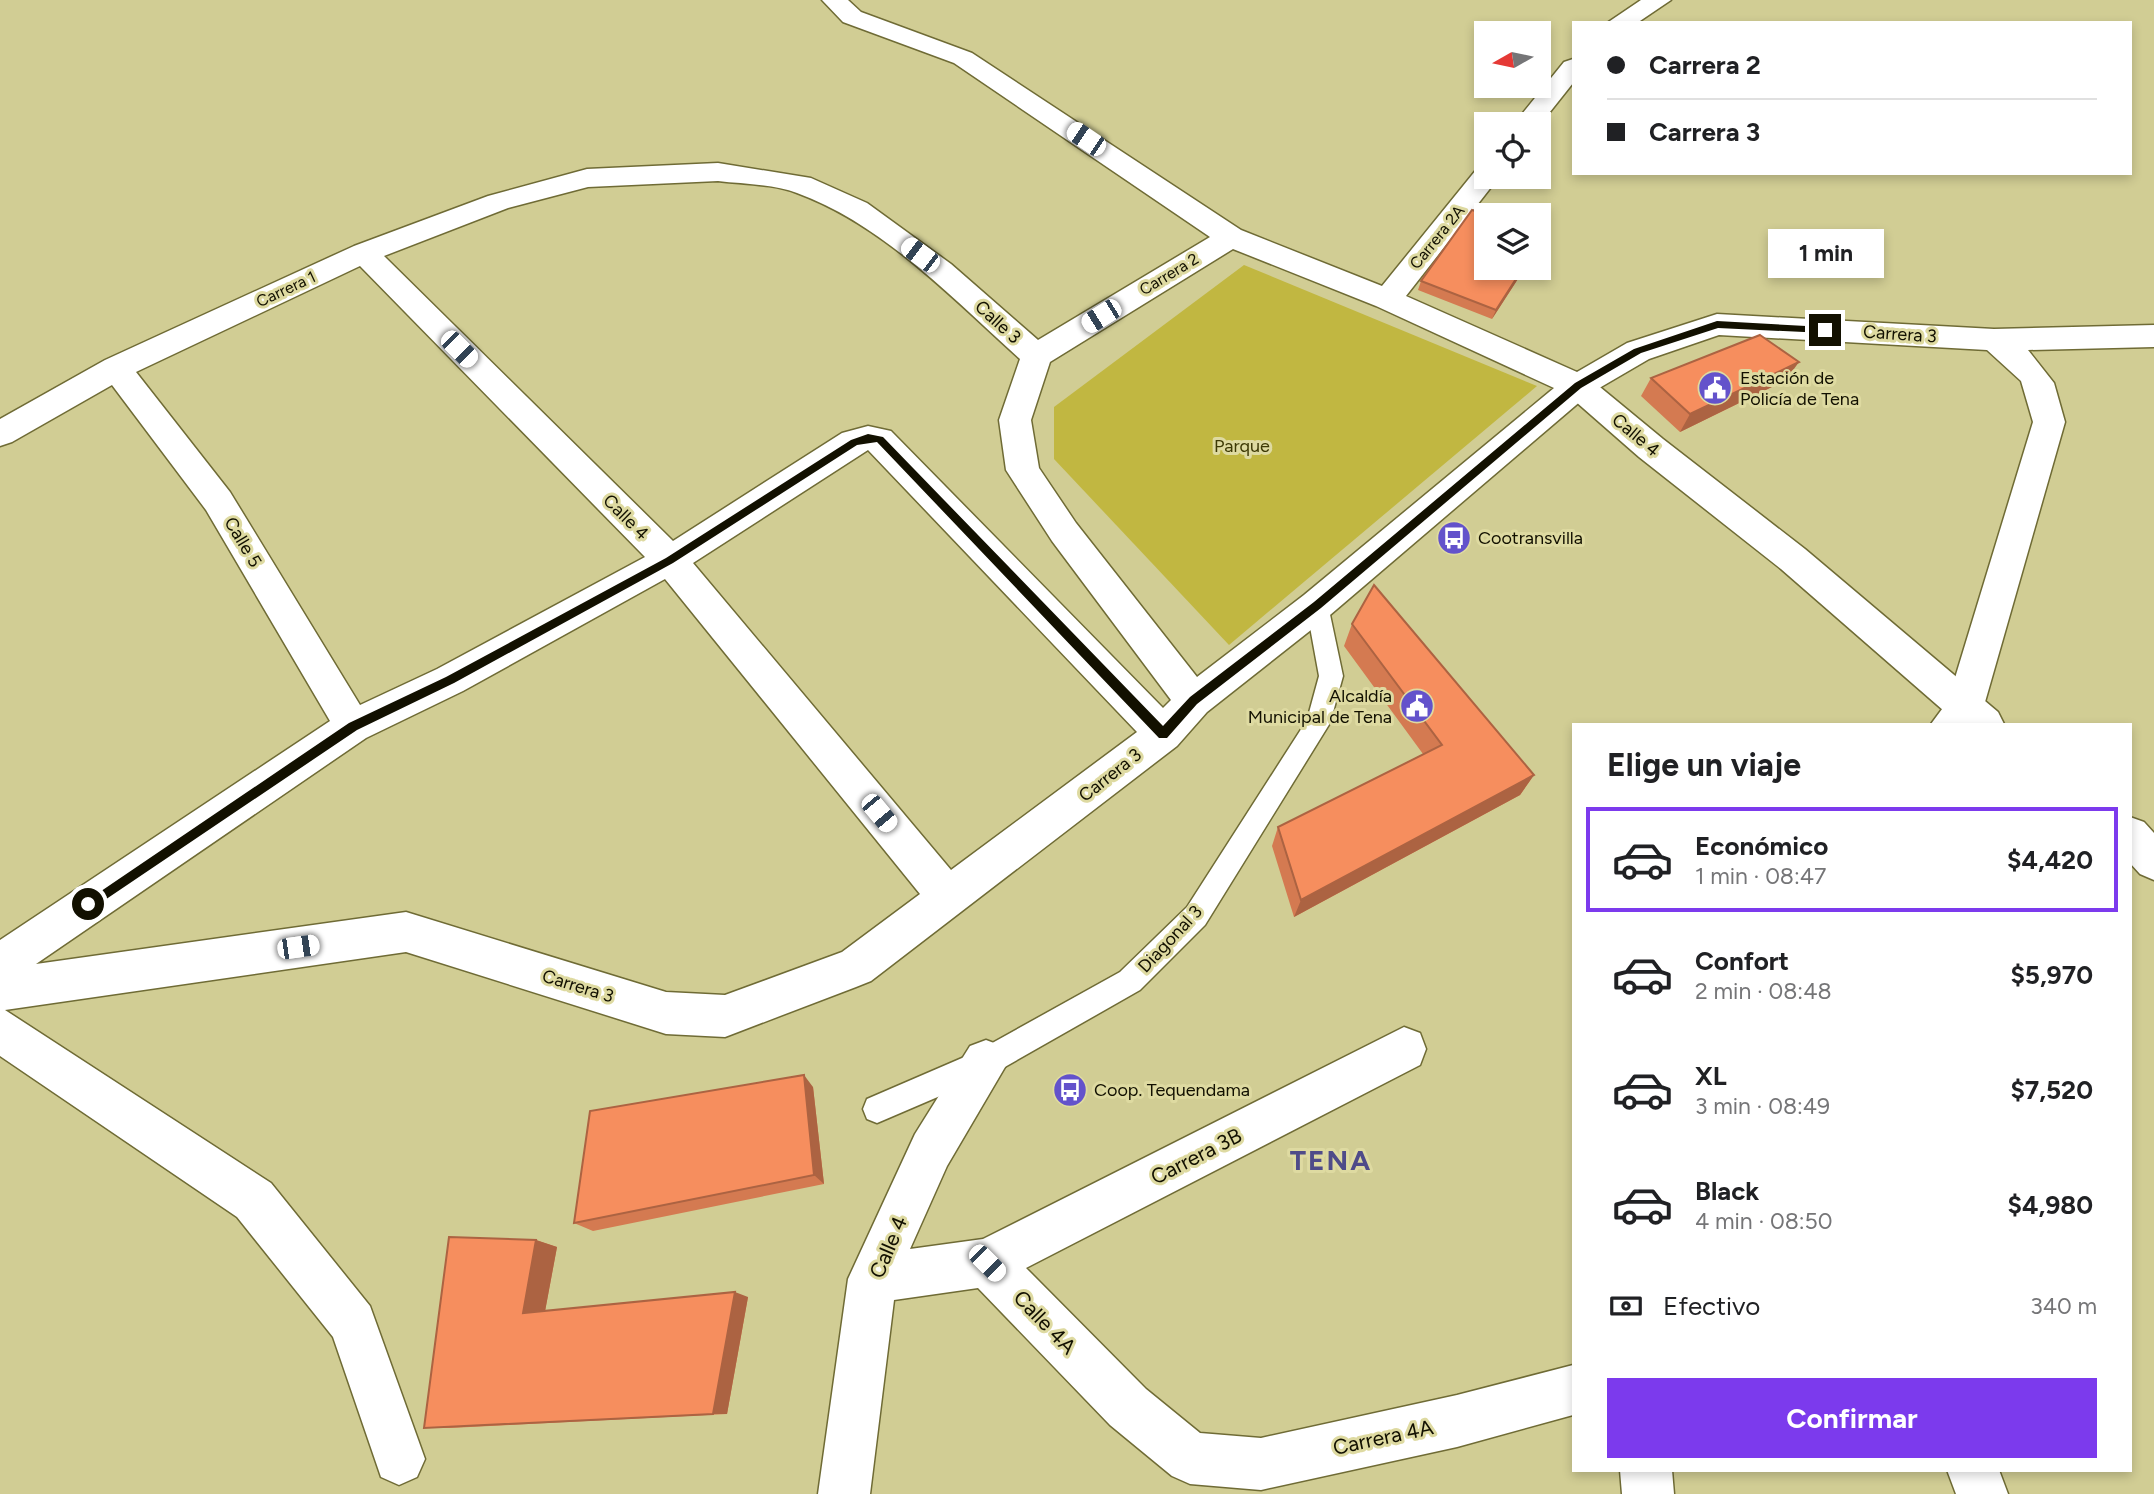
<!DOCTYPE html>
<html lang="es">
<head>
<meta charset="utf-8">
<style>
  :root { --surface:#fff; --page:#f2f2f2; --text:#202124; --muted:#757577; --line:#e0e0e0; --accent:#7c3aed }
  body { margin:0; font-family:Figtree,sans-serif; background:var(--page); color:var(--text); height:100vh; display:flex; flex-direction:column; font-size:26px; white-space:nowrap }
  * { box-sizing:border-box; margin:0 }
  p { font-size:23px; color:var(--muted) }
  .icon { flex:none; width:38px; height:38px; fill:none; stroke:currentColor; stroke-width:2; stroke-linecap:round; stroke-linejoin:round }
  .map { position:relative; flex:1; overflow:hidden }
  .drawer { position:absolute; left:1572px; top:723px; width:560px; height:749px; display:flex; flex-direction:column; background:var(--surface); border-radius:0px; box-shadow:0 4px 10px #0003 }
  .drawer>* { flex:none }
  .top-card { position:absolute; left:1572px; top:21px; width:560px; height:154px; border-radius:0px; box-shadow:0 4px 10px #0003; display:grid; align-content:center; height:154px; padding:0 35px; background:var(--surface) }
  .needle { width:46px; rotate:261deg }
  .tools { position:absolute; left:1474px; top:21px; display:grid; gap:14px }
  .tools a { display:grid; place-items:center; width:77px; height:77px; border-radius:0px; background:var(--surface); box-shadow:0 4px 10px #0003; font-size:35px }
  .end { position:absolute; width:32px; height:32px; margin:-16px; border:9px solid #121000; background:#fff; box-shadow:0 0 0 4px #fff }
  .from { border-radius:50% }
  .bubble { position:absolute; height:49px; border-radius:0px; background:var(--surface); box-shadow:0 4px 10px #0003; font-size:23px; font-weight:700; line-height:49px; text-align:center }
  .car { position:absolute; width:21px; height:42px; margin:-21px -10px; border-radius:9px; box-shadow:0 0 5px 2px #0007; background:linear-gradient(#fff 24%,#345 0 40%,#fff 0 76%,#345 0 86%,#fff 0) }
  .top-card b { display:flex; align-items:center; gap:24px; height:66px; font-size:26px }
  .top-card b+b { border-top:2px solid var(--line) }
  .top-card i { width:18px; height:18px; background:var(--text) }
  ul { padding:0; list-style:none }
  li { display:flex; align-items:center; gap:21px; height:105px; margin:0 14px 10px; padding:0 21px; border:4px solid transparent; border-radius:0px }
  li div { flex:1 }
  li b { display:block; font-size:26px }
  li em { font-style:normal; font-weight:700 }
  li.active { border-color:var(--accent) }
  li>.icon { width:63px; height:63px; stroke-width:1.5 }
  h2 { padding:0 35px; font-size:32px; line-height:84px }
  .pay { display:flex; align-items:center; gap:18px; height:77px; padding:0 35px; font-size:26px }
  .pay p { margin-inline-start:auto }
  .cta { display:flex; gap:14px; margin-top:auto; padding:14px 35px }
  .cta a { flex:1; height:80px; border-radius:0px; background:var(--accent); color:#fff; font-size:28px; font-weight:700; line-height:80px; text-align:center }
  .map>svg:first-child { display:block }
  .green { fill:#c1b741 }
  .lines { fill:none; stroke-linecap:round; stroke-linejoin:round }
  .lane-casing { stroke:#6f6b35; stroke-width:3 }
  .street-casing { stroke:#6f6b35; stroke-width:3 }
  .secondary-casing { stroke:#6f6b35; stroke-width:3 }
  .lane { fill:#fff; fill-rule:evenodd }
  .street { fill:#fff; fill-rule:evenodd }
  .secondary { fill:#fff; fill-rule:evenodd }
  .wall { fill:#d47a51 }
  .shaded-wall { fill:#ac6342 }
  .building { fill:#f68e5e; stroke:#ac6342; stroke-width:2 }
  .route { fill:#121000 }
  .labels { text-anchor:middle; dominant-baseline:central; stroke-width:6; stroke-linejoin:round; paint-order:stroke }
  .far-street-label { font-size:16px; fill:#121000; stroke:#dedaa1 }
  .street-label { font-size:18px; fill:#121000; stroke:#dedaa1 }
  .poi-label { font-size:18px; fill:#121000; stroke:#dedaa1; text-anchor:start }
  .park-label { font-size:18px; fill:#3d3904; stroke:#dedaa1 }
  .near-street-label { font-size:21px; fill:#121000; stroke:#dedaa1 }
  .near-district-label { font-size:28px; font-weight:bold; letter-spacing:2px; fill:#4f4b89; stroke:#dedaa1 }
</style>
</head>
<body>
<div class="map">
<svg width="2154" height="1494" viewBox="0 0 2154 1494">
  <rect width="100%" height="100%" fill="#d1cd94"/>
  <path class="green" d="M 1244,265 L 1537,386 L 1229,645 L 1054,459 L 1054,407 Z"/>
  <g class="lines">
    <g class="lane-casing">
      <path id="lane" d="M 1317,596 L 1325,599 L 1328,605 L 1343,676 L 1330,723 L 1205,925 L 1140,990 L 996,1072 L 877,1123 L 867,1119 L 863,1109 L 867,1099 L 976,1052 L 1120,972 L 1187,907 L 1307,720 L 1319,676 L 1306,605 L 1309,599 Z"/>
    </g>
    <g class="street-casing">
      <path id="street" d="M 822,0 L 848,0 L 861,12 L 972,53 L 1241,230 L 1382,286 L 1476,170 L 1486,167 L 1486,177 L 1499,177 L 1406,296 L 1577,372 L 1627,343 L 1717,314 L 1994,329 L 2154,325 L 2154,347 L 2028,350 L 2054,383 L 2065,422 L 1983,709 L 1974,724 L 1931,724 L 1948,701 L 2033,422 L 2021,381 L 1987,350 L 1719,335 L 1649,359 L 1589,394 L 1330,615 L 1207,712 L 1177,746 L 871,981 L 856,987 L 725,1037 L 666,1034 L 406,952 L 5,1010 L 271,1183 L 370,1306 L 425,1459 L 417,1477 L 399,1485 L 381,1477 L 333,1337 L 237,1217 L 0,1056 L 0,940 L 330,721 L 206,510 L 112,385 L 12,442 L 0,446 L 0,419 L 105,360 L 354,246 L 488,196 L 587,169 L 718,163 L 811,178 L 867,203 L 951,264 L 1038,340 L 1210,237 L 954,63 L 843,22 ZM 718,181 C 743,184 774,184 797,193 C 884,225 952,298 1020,359 L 999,420 L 1006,470 L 1052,541 L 1171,700 L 1163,708 L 891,431 L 868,426 L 842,433 L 673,541 L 384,256 L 508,208 L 588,187 ZM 1233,249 L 1376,306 L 1554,388 L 1304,595 L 1197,677 L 1076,523 L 1039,468 L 1031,420 L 1050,362 ZM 360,266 L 645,557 L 437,669 L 360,705 L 230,492 L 136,372 ZM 868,450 L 1137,732 L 951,870 L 693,563 ZM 665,579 L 920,894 L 842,952 L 725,995 L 666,992 L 406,912 L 36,964 L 366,738 L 463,691 Z
        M 1641,0 L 1671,0 L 1637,23 L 1607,23 Z
        M 1573,59 L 1573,83 L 1538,127 L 1538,124 L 1514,124 L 1564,62 Z
        M 1404,1027 L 1420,1033 L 1426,1049 L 1420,1065 L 1026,1268 L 1146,1389 L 1200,1433 L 1261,1438 L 1457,1395 L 1573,1365 L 1573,1415 L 1457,1447 L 1261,1490 L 1190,1484 L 1172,1476 L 1110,1425 L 978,1288 L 894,1300 L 870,1494 L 818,1494 L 848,1279 L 915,1134 L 970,1046 L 986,1040 L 1002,1046 L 1008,1062 L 947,1166 L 910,1249 L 983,1239 Z
        M 1620,1470 L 1672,1470 L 1674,1494 L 1622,1494 Z
        M 1947,1470 L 1999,1470 L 2008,1494 L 1956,1494 Z"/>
    </g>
    <g class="secondary-casing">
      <path id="secondary" d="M 1578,375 L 1589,378 L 1663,439 L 1805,549 L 1998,712 L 2004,724 L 1959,724 L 1781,569 L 1639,457 L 1567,394 L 1562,386 L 1567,378 Z
        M 2130,817 L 2144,822 L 2154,833 L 2154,880 L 2140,874 L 2130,863 Z"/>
    </g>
    <use href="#lane" class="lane"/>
    <use href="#street" class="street"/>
    <use href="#secondary" class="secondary"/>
  </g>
  <path class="wall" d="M 1525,268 L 1492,319 L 1418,290 L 1421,281 Z
    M 1651,378 L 1786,380 L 1680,432 L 1641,396 Z
    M 1352,624 L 1534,775 L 1520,795 L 1294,917 L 1272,846 L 1278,827 L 1423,754 L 1344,646 Z
    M 813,1087 L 824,1184 L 593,1231 L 574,1223 Z
    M 536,1240 L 557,1247 L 545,1311 L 748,1297 L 727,1414 L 450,1428 L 424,1428 Z"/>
  <path class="shaded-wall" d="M 1523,268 L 1525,268 L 1492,319 L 1496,310 Z
    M 1799,362 L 1786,380 L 1680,432 L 1690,414 Z
    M 1534,775 L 1520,795 L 1294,917 L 1301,900 Z
    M 804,1075 L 813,1087 L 824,1184 L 814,1175 Z
    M 536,1240 L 557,1247 L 544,1317 L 523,1313 Z
    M 735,1292 L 748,1297 L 727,1414 L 713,1414 Z"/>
  <path class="building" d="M 1472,210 L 1487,215 L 1486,215 L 1486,268 L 1523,268 L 1496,310 L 1421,281 Z
    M 1538,234 L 1544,236 L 1538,244 Z
    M 1760,335 L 1799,362 L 1690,414 L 1651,378 Z
    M 1374,585 L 1534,775 L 1301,900 L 1278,827 L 1442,745 L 1352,624 Z
    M 804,1075 L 814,1175 L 574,1223 L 590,1111 Z
    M 449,1237 L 536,1240 L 523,1313 L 735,1292 L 713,1414 L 424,1428 Z"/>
  <path class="route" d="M 1717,321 L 1825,327 L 1829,330 L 1825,333 L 1718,328 L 1641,353 L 1581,388 L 1321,608 L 1197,704 L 1167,738 L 1159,738 L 877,442 L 857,445 L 673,563 L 454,683 L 357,730 L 93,908 L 88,910 L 82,904 L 349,723 L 446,677 L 666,558 L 851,440 L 868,434 L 883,437 L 1163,726 L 1190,697 L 1314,602 L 1575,383 L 1634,349 Z"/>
  <defs>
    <g id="civic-disc" transform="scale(1.75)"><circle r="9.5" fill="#6352cb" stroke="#dedaa1"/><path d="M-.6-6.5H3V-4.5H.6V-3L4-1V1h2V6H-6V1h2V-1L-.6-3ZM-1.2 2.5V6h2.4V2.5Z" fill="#fff"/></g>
    <g id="bus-disc" transform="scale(1.75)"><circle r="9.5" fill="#6352cb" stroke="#dedaa1"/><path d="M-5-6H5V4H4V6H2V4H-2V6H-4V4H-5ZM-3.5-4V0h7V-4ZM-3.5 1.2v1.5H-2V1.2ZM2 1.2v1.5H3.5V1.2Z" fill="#fff"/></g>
  </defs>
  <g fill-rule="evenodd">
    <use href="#civic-disc" x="1715" y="388"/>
    <use href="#bus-disc" x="1454" y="538"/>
    <use href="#civic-disc" x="1417" y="706"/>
    <use href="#bus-disc" x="1070" y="1090"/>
  </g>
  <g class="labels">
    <g class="far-street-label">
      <text transform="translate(1437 237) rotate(-51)">Carrera 2A</text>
      <text transform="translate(1169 274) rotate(-31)">Carrera 2</text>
      <text transform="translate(286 289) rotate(-25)">Carrera 1</text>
    </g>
    <g class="street-label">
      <text transform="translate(998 322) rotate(42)">Calle 3</text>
      <text transform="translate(1900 334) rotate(4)">Carrera 3</text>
      <text transform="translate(1636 435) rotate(40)">Calle 4</text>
      <text transform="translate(626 517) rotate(45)">Calle 4</text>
      <text transform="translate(243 542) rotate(59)">Calle 5</text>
      <text transform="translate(1110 775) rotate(-38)">Carrera 3</text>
      <text transform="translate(1170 939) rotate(-47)">Diagonal 3</text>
      <text transform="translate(578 986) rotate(17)">Carrera 3</text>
    </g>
    <g class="poi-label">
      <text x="1740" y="378">Estación de<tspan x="1740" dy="21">Policía de Tena</tspan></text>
      <text x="1478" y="538">Cootransvilla</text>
      <text x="1392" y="696" text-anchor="end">Alcaldía<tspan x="1392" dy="21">Municipal de Tena</tspan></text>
      <text x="1094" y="1090">Coop. Tequendama</text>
    </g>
    <g class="park-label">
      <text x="1242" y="446">Parque</text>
    </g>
    <g class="near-street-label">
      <text transform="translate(1196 1156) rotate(-27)">Carrera 3B</text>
      <text transform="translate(888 1247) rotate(-67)">Calle 4</text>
      <text transform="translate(1045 1322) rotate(46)">Calle 4A</text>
      <text transform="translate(1383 1437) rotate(-12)">Carrera 4A</text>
    </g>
    <g class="near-district-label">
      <text x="1331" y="1160">TENA</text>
    </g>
  </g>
</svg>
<div class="tools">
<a><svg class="needle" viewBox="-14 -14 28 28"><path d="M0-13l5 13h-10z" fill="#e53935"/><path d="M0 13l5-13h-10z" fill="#757577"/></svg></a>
<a><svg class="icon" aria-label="locate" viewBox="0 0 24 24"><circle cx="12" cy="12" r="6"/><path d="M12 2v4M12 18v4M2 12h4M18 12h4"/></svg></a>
<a><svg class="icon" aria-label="layers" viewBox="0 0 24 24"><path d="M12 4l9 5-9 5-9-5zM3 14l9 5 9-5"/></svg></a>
</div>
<i class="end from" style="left:88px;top:904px"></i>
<i class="end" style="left:1825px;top:330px"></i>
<div class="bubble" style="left:1768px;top:229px;width:116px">1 min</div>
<i class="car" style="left:1086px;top:139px;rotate:304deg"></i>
<i class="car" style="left:920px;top:255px;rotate:307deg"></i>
<i class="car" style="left:1101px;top:316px;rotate:238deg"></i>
<i class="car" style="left:459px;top:349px;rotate:135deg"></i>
<i class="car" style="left:879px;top:813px;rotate:140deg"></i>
<i class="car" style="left:298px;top:947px;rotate:82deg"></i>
<i class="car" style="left:987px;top:1263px;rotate:135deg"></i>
<div class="top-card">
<b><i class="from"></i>Carrera 2</b>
<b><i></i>Carrera 3</b>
</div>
<section class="drawer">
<h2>Elige un viaje</h2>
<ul>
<li class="active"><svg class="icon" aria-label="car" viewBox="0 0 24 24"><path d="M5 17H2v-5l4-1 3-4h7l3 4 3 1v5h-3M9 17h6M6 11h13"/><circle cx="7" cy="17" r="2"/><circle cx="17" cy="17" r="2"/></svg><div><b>Económico</b><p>1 min · 08:47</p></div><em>$4,420</em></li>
<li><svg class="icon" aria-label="car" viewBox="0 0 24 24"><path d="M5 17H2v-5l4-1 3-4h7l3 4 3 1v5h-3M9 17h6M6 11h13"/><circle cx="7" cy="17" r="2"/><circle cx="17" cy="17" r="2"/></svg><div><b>Confort</b><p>2 min · 08:48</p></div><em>$5,970</em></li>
<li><svg class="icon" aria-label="car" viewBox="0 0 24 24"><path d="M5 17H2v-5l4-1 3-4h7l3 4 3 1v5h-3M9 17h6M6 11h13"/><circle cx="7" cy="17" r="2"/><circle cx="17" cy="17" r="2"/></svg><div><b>XL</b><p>3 min · 08:49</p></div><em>$7,520</em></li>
<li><svg class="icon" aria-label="car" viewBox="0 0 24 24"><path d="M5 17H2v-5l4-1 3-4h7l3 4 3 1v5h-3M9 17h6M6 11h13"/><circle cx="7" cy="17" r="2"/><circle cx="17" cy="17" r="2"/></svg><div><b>Black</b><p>4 min · 08:50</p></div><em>$4,980</em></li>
</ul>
<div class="pay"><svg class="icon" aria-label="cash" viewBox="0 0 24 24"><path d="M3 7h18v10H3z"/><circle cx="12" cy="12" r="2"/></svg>Efectivo<p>340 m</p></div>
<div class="cta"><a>Confirmar</a></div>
</section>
</div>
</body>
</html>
